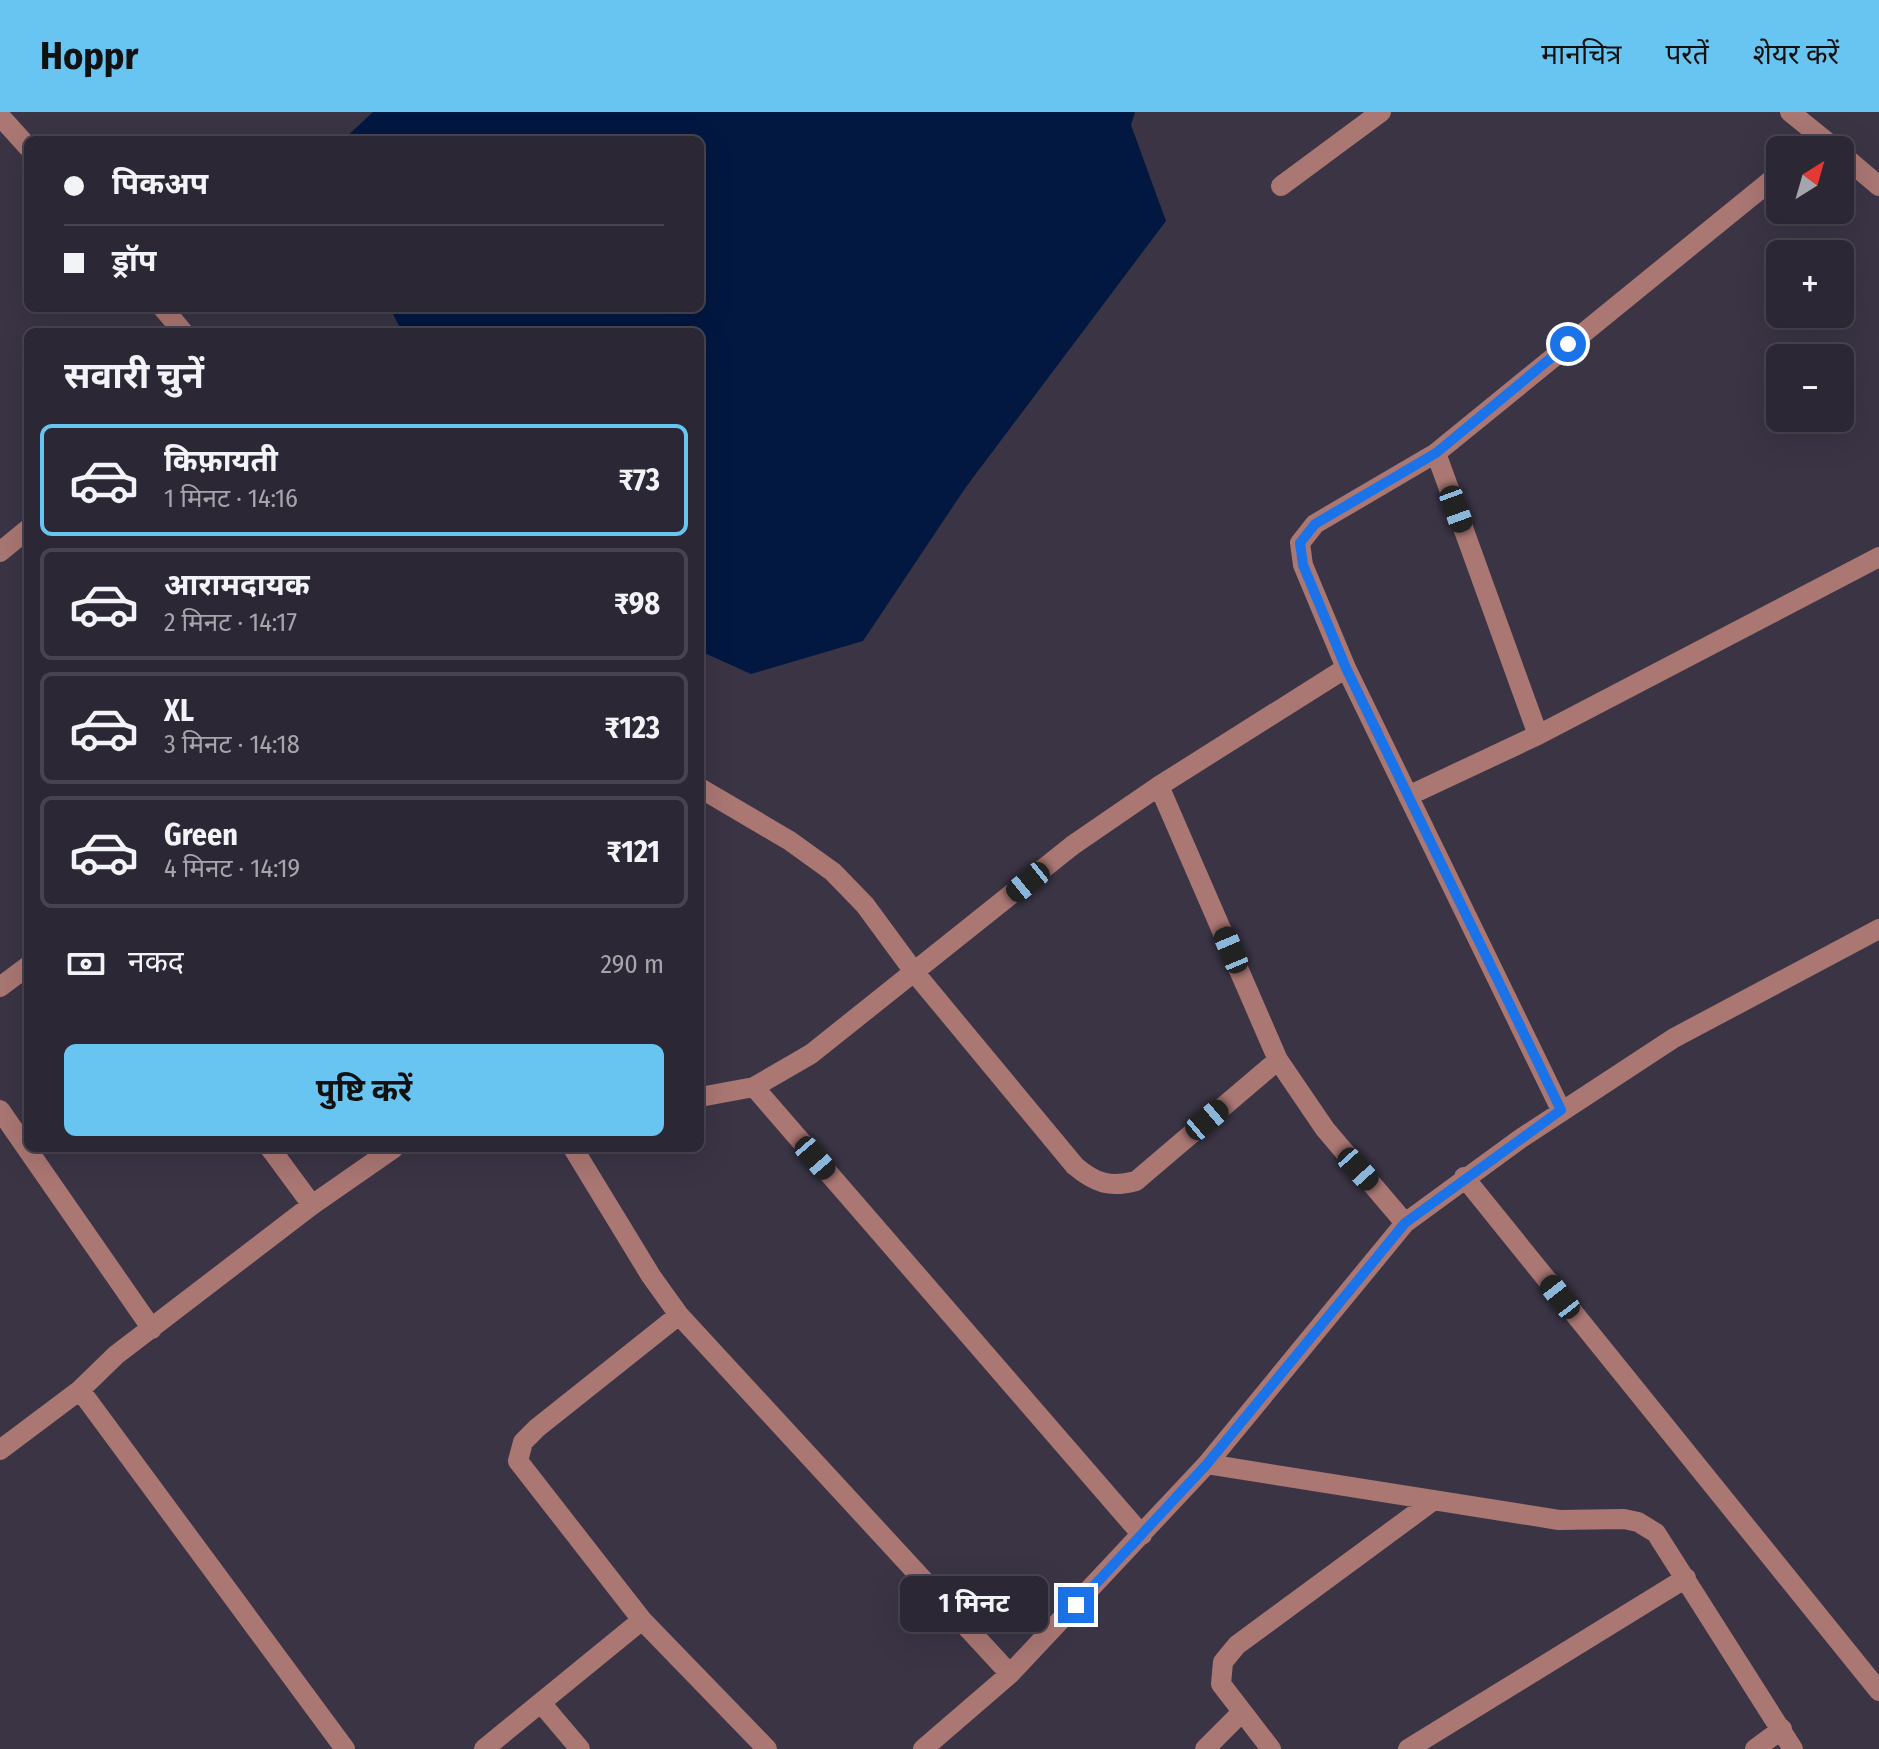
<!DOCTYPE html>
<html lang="hi">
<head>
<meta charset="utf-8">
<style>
  :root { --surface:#2c2734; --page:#383340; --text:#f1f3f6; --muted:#a6a5ac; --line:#48444f; --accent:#68c4f0 }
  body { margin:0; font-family:"Fira Sans Condensed","Noto Sans Devanagari",sans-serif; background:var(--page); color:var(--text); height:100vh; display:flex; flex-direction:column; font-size:30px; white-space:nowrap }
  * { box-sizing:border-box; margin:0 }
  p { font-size:26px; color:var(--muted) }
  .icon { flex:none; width:44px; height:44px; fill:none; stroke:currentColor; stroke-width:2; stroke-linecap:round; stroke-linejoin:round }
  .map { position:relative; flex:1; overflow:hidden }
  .side { position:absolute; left:24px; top:216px; width:680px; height:824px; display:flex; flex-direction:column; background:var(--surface); border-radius:12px; box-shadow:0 8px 32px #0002,0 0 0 2px var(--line) }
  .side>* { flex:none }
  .top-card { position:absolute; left:24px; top:24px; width:680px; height:176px; border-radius:12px; box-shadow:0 8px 32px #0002,0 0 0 2px var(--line); display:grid; align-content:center; height:176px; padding:0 40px; background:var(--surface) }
  .needle { width:52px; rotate:37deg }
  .tools { position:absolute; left:1766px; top:24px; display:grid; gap:16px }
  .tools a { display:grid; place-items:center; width:88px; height:88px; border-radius:12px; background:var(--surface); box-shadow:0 8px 32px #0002,0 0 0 2px var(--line); font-size:40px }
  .end { position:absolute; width:36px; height:36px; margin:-18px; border:10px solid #1a73e8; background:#fff; box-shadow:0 0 0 4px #fff }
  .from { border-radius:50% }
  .bubble { position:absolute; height:56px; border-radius:12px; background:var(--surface); box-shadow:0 8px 32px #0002,0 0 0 2px var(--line); font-size:26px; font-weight:700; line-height:56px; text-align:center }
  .car { position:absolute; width:24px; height:48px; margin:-24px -12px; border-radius:10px; box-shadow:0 0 6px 2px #0007; background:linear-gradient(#222 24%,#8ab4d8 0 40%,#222 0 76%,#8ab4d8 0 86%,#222 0) }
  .top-card b { display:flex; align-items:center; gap:28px; height:76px; font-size:30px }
  .top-card b+b { border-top:2px solid var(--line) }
  .top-card i { width:20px; height:20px; background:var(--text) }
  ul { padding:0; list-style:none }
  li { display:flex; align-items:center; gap:24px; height:112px; margin:0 16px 12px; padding:0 24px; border:4px solid var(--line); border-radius:12px }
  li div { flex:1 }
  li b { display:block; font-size:30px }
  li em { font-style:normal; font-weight:700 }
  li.active { border-color:var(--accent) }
  li>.icon { width:72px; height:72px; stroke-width:1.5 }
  h2 { padding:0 40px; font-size:36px; line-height:96px }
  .pay { display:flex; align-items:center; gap:20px; height:88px; padding:0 40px; font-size:30px }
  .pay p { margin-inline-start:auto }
  .primary-button { display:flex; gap:16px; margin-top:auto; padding:16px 40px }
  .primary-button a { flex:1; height:92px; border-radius:12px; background:var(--accent); color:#111; font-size:32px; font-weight:700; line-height:92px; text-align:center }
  header { display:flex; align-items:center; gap:48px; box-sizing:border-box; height:112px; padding:0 40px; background:var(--accent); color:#111 }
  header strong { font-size:38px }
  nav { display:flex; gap:44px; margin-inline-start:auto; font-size:28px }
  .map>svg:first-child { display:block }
  .water { fill:#021841 }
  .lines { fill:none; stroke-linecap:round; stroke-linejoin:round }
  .minor { stroke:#aa7773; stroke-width:20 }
  .route { stroke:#1a73e8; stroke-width:10 }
</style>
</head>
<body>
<header>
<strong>Hoppr</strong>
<nav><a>मानचित्र</a><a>परतें</a><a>शेयर करें</a></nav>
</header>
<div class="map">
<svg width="1879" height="1637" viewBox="0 0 1879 1637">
  <rect width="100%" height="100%" fill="#3a3445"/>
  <path class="water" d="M 373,0 L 1135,0 L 1131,13 L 1166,109 L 966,375 L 863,529 L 751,562 L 700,539 L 700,220 L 402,220 L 390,196 L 700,196 L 700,28 L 343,28 Z"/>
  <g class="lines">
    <path class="minor" d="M 1790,0 L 1837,38
      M 0,4 L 28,35
      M 1840,41 L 1879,74
      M 1281,74 L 1381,0
      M 163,196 L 183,220
      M 1436,341 L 1538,623
      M 0,440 L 28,417
      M 1159,674 L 1278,948 L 1325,1017 L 1405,1111
      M 700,676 L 790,729 L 833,760 L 865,793 L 915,861 L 1075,1054 C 1095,1071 1110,1076 1136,1069 L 1278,948
      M 1408,684 L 1538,623 L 1879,445
      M 0,875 L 28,854
      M 754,975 L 1142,1423
      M 700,985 L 754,975 L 811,942 L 1073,733 L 1159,674 L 1346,556
      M 0,998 L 152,1217
      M 1561,998 L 1346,556 L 1303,453 L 1300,431 L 1315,412 L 1436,341 L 1780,61
      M 270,1036 L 312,1093
      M 573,1036 L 651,1164 L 679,1203 L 1010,1562
      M 1464,1065 L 1879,1579
      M 679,1203 L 537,1316 L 523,1330 L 518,1349 L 642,1508 L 767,1637
      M 80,1278 L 345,1637
      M 0,1338 L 80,1278 L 116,1243 L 312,1093 L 394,1036
      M 1207,1352 L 1559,1408 L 1624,1407 L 1638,1410 L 1656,1421 L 1793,1637
      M 541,1591 L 580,1637
      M 484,1637 L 642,1508
      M 923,1637 L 1010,1562 L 1207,1352 L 1405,1111 L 1520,1027 L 1674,926 L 1879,817
      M 1205,1637 L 1242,1600
      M 1271,1637 L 1221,1572 L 1223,1550 L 1237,1533 L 1434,1388
      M 1408,1637 L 1686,1466
      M 1755,1637 L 1782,1617"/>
  </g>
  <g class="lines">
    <path class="route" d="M 1076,1493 L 1207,1352 L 1405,1111 L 1561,998 L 1346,556 L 1303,453 L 1300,431 L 1315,412 L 1436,341 L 1568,232"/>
  </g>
</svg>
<div class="tools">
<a><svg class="needle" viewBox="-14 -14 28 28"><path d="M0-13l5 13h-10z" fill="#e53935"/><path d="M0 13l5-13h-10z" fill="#a6a5ac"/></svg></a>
<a>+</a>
<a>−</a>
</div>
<i class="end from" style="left:1568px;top:232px"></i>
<i class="end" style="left:1076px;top:1493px"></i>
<div class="bubble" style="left:900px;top:1464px;width:148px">1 मिनट</div>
<i class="car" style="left:1456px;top:397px;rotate:160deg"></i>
<i class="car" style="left:1028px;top:770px;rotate:231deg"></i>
<i class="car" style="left:1231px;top:838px;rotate:337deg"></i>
<i class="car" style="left:1207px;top:1008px;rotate:50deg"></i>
<i class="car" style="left:815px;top:1046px;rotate:139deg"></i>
<i class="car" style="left:1358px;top:1057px;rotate:138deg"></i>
<i class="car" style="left:1560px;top:1185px;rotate:322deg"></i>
<div class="top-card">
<b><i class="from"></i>पिकअप</b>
<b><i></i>ड्रॉप</b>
</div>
<section class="side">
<h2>सवारी चुनें</h2>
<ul>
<li class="active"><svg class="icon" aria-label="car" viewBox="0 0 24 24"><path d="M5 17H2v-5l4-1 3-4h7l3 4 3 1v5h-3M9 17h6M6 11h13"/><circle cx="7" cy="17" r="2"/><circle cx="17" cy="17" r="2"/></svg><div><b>किफ़ायती</b><p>1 मिनट · 14:16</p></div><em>₹73</em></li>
<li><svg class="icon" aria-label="car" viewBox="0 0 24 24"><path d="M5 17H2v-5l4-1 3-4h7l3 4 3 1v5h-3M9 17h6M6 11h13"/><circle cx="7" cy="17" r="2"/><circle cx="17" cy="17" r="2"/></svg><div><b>आरामदायक</b><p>2 मिनट · 14:17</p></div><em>₹98</em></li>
<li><svg class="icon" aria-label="car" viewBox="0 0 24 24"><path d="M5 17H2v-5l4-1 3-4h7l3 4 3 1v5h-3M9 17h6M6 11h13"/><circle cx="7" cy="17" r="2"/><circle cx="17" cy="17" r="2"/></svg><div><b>XL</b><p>3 मिनट · 14:18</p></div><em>₹123</em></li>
<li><svg class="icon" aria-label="car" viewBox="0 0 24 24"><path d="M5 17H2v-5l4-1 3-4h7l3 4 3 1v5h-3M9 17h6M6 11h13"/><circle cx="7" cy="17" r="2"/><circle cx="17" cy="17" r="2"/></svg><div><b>Green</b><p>4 मिनट · 14:19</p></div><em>₹121</em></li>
</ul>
<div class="pay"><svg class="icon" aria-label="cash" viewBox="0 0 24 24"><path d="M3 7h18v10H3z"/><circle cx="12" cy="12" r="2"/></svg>नकद<p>290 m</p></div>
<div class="primary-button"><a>पुष्टि करें</a></div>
</section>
</div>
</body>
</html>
